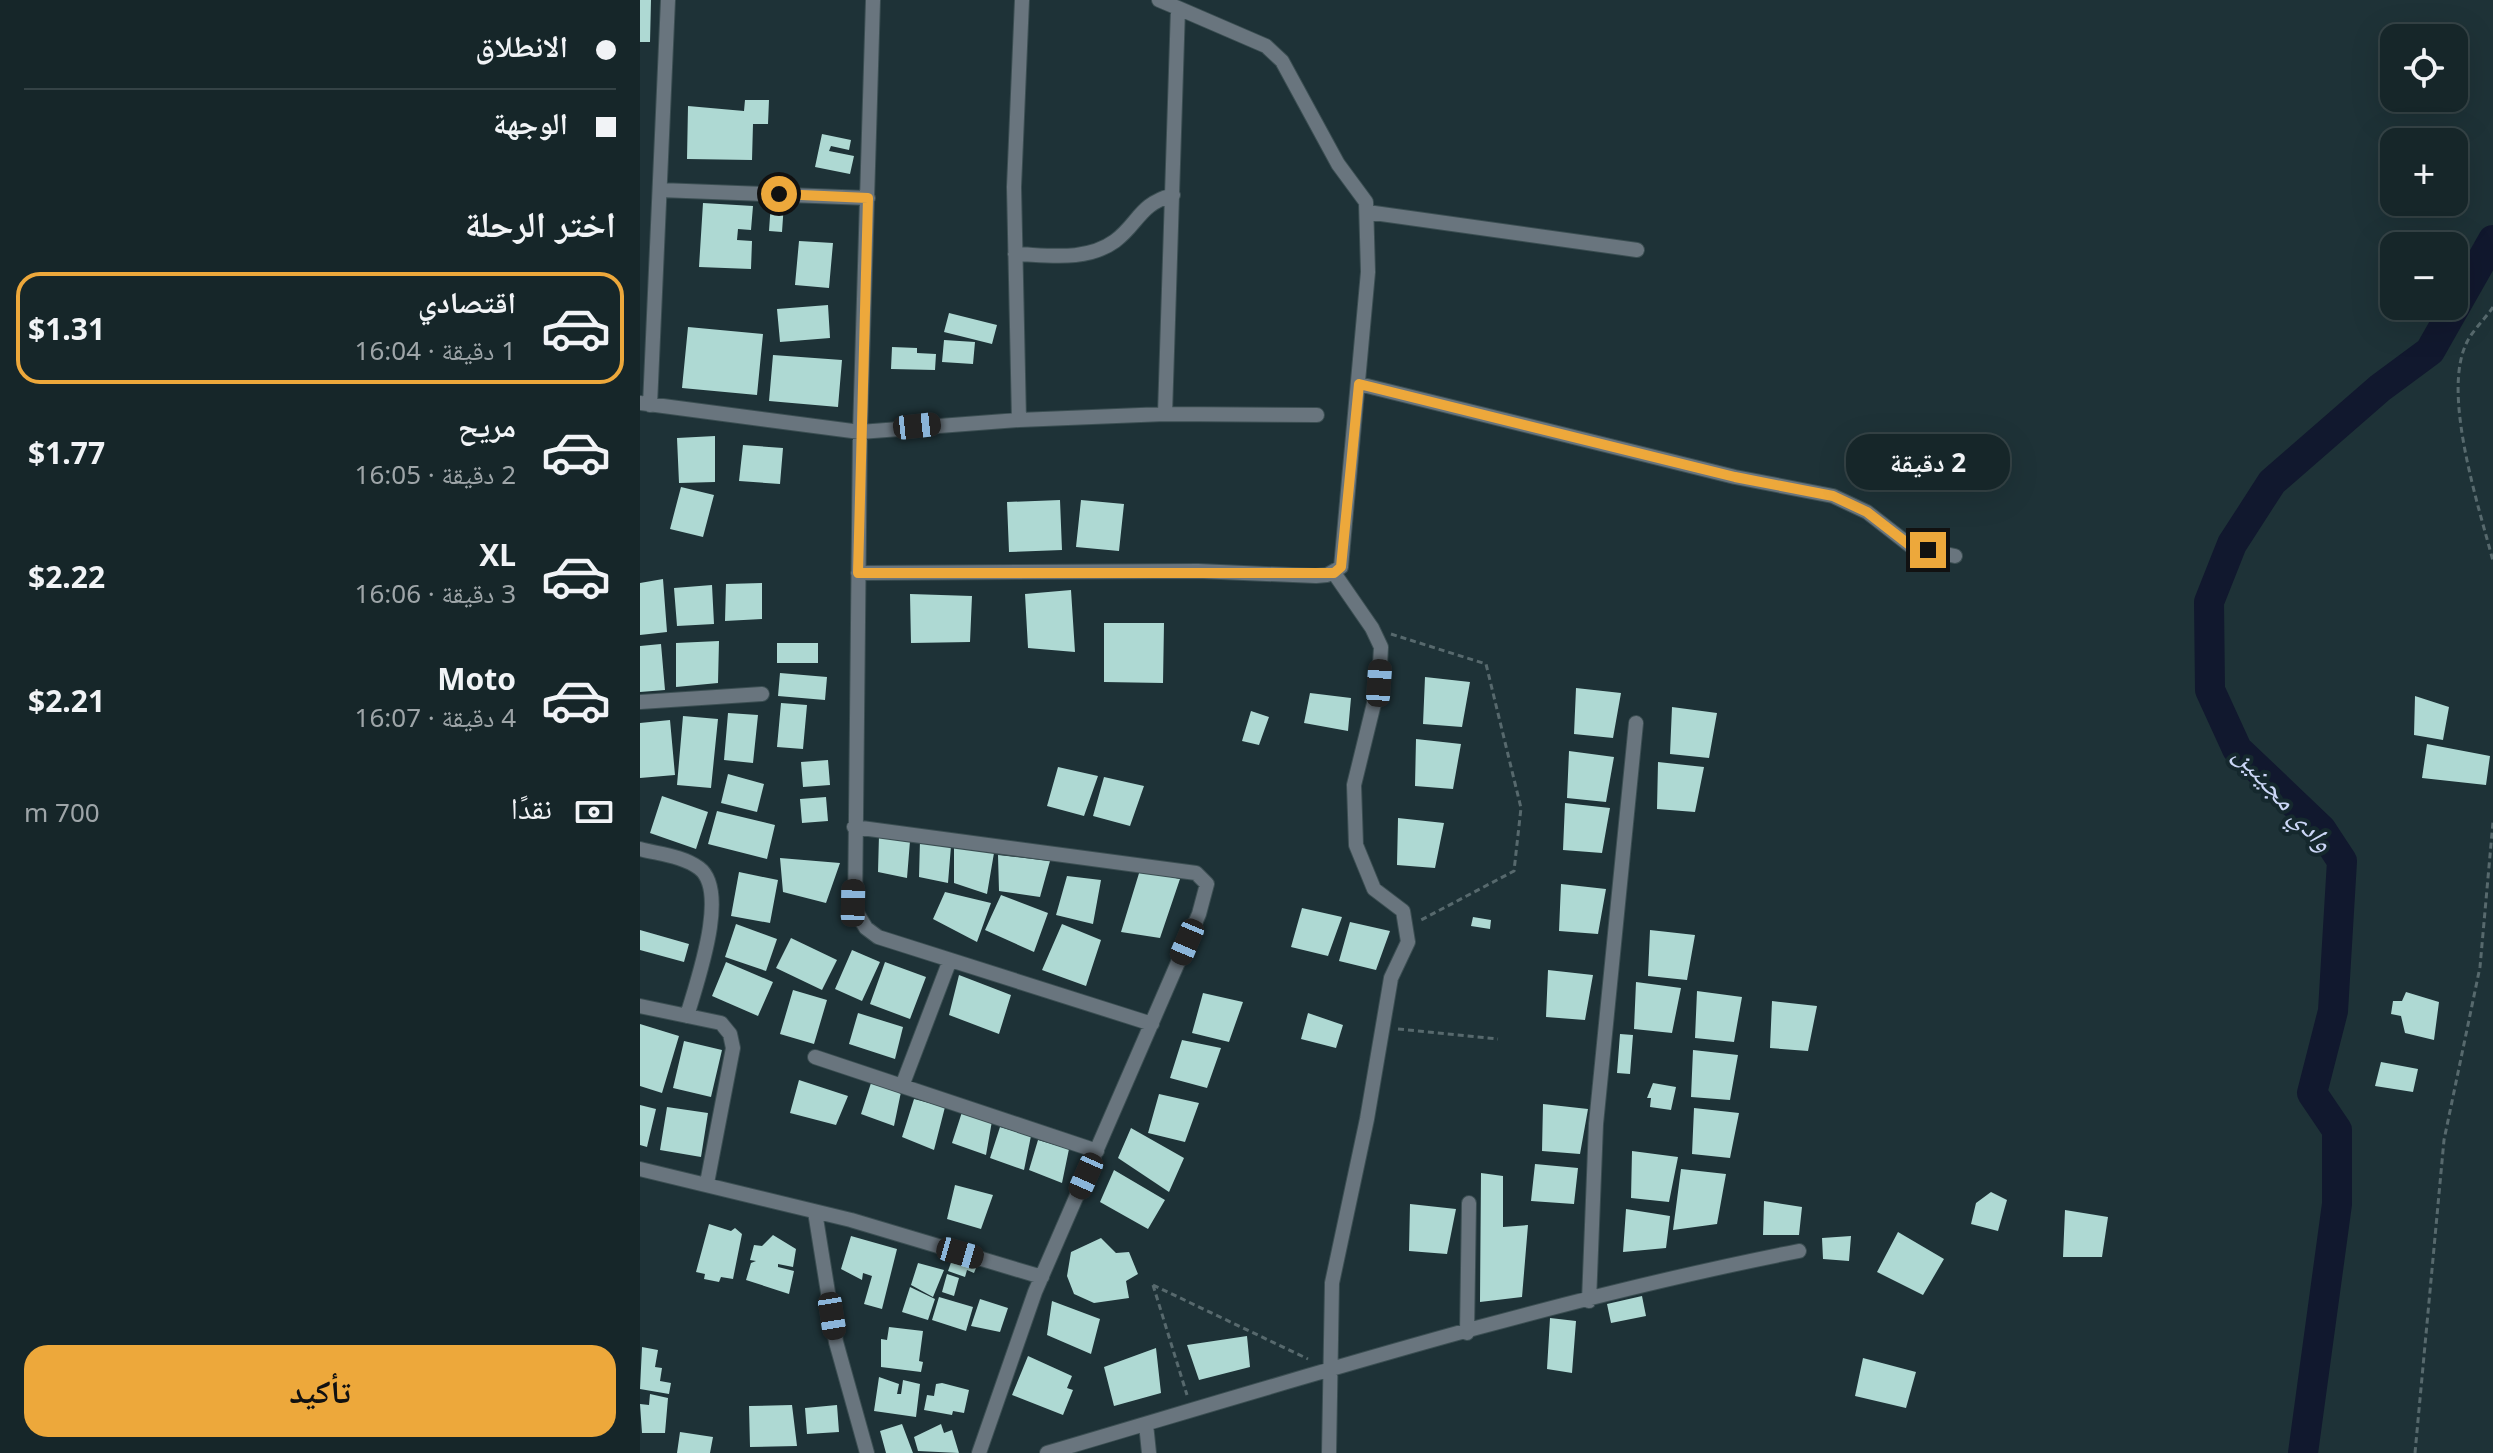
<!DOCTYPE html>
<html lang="ar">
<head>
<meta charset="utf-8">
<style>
  :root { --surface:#162629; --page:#1f2e31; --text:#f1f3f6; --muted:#9ea5a8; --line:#354346; --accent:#eda83b }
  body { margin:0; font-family:"Noto Sans","Noto Naskh Arabic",sans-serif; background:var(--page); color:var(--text); direction:rtl; height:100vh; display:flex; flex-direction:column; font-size:30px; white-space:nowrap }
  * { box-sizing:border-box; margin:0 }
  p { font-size:26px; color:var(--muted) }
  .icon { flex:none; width:44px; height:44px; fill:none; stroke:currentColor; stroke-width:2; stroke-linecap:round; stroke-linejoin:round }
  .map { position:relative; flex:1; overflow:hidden; direction:ltr }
  .sheet { display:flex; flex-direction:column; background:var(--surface); width:640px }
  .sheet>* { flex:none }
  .hud { display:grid; align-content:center; height:176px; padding:0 24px; background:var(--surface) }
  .buttons { position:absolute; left:1740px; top:24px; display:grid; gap:16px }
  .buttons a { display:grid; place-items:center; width:88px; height:88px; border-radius:16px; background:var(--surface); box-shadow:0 8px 32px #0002,0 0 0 2px var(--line); font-size:40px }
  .end { position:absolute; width:36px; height:36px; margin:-18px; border:10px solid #eda83b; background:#111; box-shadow:0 0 0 4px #111 }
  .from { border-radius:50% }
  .bubble { position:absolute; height:56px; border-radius:24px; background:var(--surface); box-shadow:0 8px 32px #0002,0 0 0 2px var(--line); font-size:26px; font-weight:700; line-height:56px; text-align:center; direction:rtl }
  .car { position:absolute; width:24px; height:48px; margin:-24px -12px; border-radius:10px; box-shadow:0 0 6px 2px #0007; background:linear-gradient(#222 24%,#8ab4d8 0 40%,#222 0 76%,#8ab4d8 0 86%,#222 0) }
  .hud b { display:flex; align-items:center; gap:28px; height:76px; font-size:30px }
  .hud b+b { border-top:2px solid var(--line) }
  .hud i { width:20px; height:20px; background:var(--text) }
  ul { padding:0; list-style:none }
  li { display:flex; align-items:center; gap:24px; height:112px; margin:0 16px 12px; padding:0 8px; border:4px solid transparent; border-radius:24px }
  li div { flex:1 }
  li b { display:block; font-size:30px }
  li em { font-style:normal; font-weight:700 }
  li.current { border-color:var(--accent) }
  li>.icon { width:72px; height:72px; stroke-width:1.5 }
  h2 { padding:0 24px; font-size:36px; line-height:96px }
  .pay { display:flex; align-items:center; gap:20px; height:88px; padding:0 24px; font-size:30px }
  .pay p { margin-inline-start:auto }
  .button { display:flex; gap:16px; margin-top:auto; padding:16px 24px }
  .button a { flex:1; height:92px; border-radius:24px; background:var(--accent); color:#111; font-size:32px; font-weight:700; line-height:92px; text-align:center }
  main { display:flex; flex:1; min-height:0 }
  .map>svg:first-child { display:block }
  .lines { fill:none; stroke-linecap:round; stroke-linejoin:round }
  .river { stroke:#11182e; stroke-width:30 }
  .building { fill:#aed9d3 }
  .street-casing { stroke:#3b4e52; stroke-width:16 }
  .path { stroke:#57696d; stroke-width:3; stroke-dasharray:6 4; stroke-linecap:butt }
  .street { stroke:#69757e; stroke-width:14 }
  .route { stroke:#eda83b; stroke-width:10 }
  .labels { text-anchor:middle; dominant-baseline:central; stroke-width:8; stroke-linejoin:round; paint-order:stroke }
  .water-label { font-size:28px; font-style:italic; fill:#ccd7f7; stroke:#15282d }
</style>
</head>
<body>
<main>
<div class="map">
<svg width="1853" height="1453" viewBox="0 0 1853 1453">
  <rect width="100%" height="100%" fill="#1e3237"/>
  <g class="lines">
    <path class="river" d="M 1663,1453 L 1697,1204 L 1697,1130 L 1672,1093 L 1693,1011 L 1702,861 L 1681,829 L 1597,749 L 1570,690 L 1569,602 L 1592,544 L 1632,482 L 1740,388 L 1790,351 L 1853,240"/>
  </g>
  <path class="building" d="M 0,0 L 11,0 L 10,42 L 0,42 Z
    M 105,100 L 129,100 L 128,124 L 113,124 L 112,160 L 47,159 L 48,106 L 104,111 Z
    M 182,134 L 211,140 L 209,150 L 191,146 L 189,151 L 214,156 L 210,174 L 175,167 Z
    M 131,202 L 144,203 L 142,232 L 129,231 Z
    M 63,203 L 113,206 L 111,230 L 98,229 L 97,240 L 112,241 L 111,269 L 59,267 Z
    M 159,241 L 193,243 L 189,288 L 155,285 Z
    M 188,305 L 190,338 L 140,342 L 137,309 Z
    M 309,313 L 357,325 L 352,344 L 304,332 Z
    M 48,327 L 123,334 L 117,395 L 42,388 Z
    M 304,340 L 335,342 L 333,364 L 302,362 Z
    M 252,347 L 277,348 L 277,353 L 296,354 L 295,370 L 251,369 Z
    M 133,355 L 202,360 L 198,407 L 129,401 Z
    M 75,436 L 75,482 L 39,483 L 37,438 Z
    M 103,445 L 143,448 L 140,484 L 99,481 Z
    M 41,487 L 74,495 L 63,537 L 30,529 Z
    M 420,500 L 422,550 L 369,552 L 367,502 Z
    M 441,500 L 484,504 L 479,551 L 436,547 Z
    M 23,579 L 27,632 L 0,635 L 0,583 Z
    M 122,583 L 122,619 L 85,621 L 86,584 Z
    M 72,585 L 74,624 L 37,626 L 34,588 Z
    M 431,590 L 435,652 L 388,648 L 385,594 Z
    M 270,594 L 332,596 L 330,642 L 271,643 Z
    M 464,623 L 524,623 L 523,683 L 464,682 Z
    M 79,641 L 78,683 L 36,687 L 36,643 Z
    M 137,643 L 178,643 L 178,663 L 137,663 Z
    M 21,644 L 25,690 L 0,692 L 0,646 Z
    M 140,673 L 187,677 L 185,700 L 138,696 Z
    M 785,677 L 830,682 L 822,727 L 783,724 Z
    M 936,688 L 981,693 L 973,738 L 934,734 Z
    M 670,693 L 711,698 L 708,731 L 664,723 Z
    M 1775,696 L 1809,707 L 1803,740 L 1774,735 Z
    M 141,703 L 167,705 L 163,749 L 137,747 Z
    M 1032,707 L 1077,713 L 1069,758 L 1030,754 Z
    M 611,711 L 629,717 L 619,745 L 602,741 Z
    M 88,713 L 118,715 L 113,763 L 84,760 Z
    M 43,716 L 78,719 L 71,788 L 37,785 Z
    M 30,720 L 35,775 L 0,778 L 0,723 Z
    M 776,739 L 821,744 L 813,789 L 775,786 Z
    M 1787,744 L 1850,756 L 1846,785 L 1782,778 Z
    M 929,751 L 974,757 L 966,802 L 927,798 Z
    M 188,760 L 190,785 L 163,787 L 161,762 Z
    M 1018,762 L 1064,767 L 1055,812 L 1017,809 Z
    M 418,767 L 458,776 L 444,816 L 407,806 Z
    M 88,774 L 124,784 L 117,812 L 81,803 Z
    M 464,777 L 504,786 L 490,826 L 453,816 Z
    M 22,796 L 68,812 L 56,849 L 10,833 Z
    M 186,797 L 188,821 L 162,823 L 160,799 Z
    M 925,803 L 970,808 L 962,853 L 923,850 Z
    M 77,811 L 135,825 L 127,859 L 68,844 Z
    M 758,818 L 804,823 L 795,868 L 757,865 Z
    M 239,835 L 270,841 L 267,878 L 238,872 Z
    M 280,840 L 311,846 L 308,883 L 279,877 Z
    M 314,844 L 354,853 L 347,894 L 314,883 Z
    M 358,855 L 410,861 L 400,897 L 359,891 Z
    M 140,858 L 200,863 L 186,903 L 143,892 Z
    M 500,870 L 540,879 L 520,938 L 481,932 Z
    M 99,872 L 138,880 L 130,923 L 91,916 Z
    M 427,876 L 461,880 L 453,924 L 416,915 Z
    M 921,884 L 966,889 L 958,934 L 919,931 Z
    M 305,892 L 351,903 L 337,942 L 293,919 Z
    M 361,895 L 408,913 L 394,952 L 345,930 Z
    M 662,908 L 702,917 L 688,956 L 651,947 Z
    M 833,917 L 851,920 L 850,929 L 831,926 Z
    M 710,922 L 750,931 L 736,970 L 699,961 Z
    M 96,924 L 137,939 L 126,971 L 85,957 Z
    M 422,924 L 461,940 L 446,986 L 402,970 Z
    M 0,930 L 49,944 L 44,962 L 0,950 Z
    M 1010,930 L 1055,935 L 1047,980 L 1008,976 Z
    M 151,938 L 197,960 L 182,990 L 136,968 Z
    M 212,950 L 240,962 L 222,1001 L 195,989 Z
    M 86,962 L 133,982 L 118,1016 L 72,996 Z
    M 245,962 L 286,977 L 270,1019 L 230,1004 Z
    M 908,970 L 953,975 L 945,1020 L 906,1017 Z
    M 319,975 L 371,995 L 359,1034 L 309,1015 Z
    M 996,982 L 1041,988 L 1032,1033 L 994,1029 Z
    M 153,990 L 187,1000 L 174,1044 L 140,1034 Z
    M 1057,991 L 1102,997 L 1094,1042 L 1055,1038 Z
    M 1766,992 L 1799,1002 L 1794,1040 L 1765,1033 L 1761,1016 L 1751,1014 L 1753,1001 L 1762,1001 Z
    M 563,993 L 603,1002 L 589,1042 L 552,1033 Z
    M 1132,1001 L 1177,1006 L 1168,1051 L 1130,1048 Z
    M 218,1013 L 263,1027 L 255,1059 L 209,1044 Z
    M 668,1013 L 703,1025 L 696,1048 L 661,1039 Z
    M 0,1024 L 39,1036 L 22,1093 L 0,1086 Z
    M 980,1034 L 993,1035 L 990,1074 L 977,1073 Z
    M 542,1040 L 581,1048 L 567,1088 L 530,1078 Z
    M 44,1041 L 82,1050 L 71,1097 L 33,1088 Z
    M 1053,1050 L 1098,1055 L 1090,1100 L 1051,1097 Z
    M 1741,1062 L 1778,1069 L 1773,1092 L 1735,1086 Z
    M 159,1080 L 208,1096 L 196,1125 L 150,1113 Z
    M 231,1083 L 261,1092 L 254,1126 L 221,1114 Z
    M 1013,1083 L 1036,1087 L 1031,1110 L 1010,1107 L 1011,1098 L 1007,1098 Z
    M 519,1094 L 559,1103 L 545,1142 L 508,1133 Z
    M 274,1099 L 305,1107 L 294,1150 L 262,1137 Z
    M 903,1104 L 948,1109 L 940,1154 L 902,1151 Z
    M 0,1105 L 16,1109 L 7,1147 L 0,1145 Z
    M 27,1107 L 68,1113 L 61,1157 L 20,1150 Z
    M 1054,1108 L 1099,1113 L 1090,1158 L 1052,1154 Z
    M 322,1112 L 352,1121 L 346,1155 L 312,1143 Z
    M 360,1127 L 391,1136 L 384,1170 L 350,1158 Z
    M 491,1128 L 544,1158 L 529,1192 L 478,1158 Z
    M 398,1140 L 429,1149 L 422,1183 L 389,1170 Z
    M 992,1151 L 1038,1157 L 1029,1202 L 991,1198 Z
    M 895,1164 L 938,1168 L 934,1204 L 891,1201 Z
    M 1041,1169 L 1086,1174 L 1077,1224 L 1033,1230 Z
    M 474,1170 L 525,1200 L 508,1229 L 460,1202 Z
    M 841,1173 L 863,1176 L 863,1227 L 888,1225 L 882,1297 L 840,1302 Z
    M 315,1185 L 353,1195 L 341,1229 L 307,1219 Z
    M 1351,1192 L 1367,1200 L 1358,1231 L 1331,1224 L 1336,1203 Z
    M 1124,1201 L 1162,1207 L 1159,1235 L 1123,1235 Z
    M 770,1204 L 816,1209 L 807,1254 L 769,1251 Z
    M 986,1209 L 1030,1216 L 1026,1248 L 983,1252 Z
    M 1425,1210 L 1468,1217 L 1462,1257 L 1423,1257 Z
    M 69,1224 L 91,1231 L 95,1228 L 102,1234 L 93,1279 L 81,1277 L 79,1282 L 64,1279 L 65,1274 L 56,1272 Z
    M 1258,1232 L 1304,1259 L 1283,1295 L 1237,1272 Z
    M 133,1235 L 156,1249 L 153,1267 L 138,1264 L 138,1267 L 154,1271 L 149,1294 L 106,1280 L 111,1263 L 116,1261 L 110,1260 L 114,1245 L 122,1246 Z
    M 211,1236 L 257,1249 L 242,1309 L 224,1304 L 232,1276 L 223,1273 L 222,1280 L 201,1269 Z
    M 1211,1236 L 1209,1261 L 1183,1259 L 1182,1238 Z
    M 461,1238 L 476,1253 L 489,1252 L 498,1274 L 486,1281 L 489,1298 L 454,1303 L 434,1294 L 427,1276 L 431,1252 Z
    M 314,1254 L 338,1263 L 334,1273 L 327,1270 L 325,1277 L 308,1271 Z
    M 278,1263 L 304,1270 L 293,1297 L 271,1285 Z
    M 307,1274 L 319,1278 L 314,1296 L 302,1292 Z
    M 270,1287 L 295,1299 L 288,1320 L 262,1312 Z
    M 1002,1296 L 1006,1316 L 971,1323 L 967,1304 Z
    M 299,1297 L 333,1307 L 326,1331 L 292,1320 Z
    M 340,1299 L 368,1308 L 360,1332 L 331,1326 Z
    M 412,1301 L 460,1319 L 451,1354 L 407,1335 Z
    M 910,1318 L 936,1321 L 932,1373 L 907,1369 Z
    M 249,1327 L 283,1331 L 279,1361 L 283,1362 L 281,1372 L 241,1367 L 241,1339 L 247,1340 Z
    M 607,1336 L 610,1367 L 559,1380 L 547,1345 Z
    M 2,1347 L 18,1350 L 15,1367 L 22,1368 L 20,1381 L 31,1383 L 29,1394 L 0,1389 Z
    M 516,1348 L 521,1393 L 474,1406 L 464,1367 Z
    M 388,1356 L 432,1376 L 427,1388 L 433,1390 L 423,1415 L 372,1395 Z
    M 1223,1358 L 1276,1372 L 1266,1408 L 1215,1396 Z
    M 239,1377 L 259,1384 L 257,1394 L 261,1394 L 263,1380 L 280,1384 L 276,1417 L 234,1411 Z
    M 302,1383 L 329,1390 L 324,1413 L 313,1411 L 312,1415 L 284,1410 L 287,1395 L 294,1396 L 296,1384 Z
    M 10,1394 L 28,1398 L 25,1433 L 2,1433 L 0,1404 L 9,1405 Z
    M 152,1405 L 157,1446 L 110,1447 L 109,1406 Z
    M 197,1405 L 199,1432 L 167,1434 L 165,1408 Z
    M 262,1424 L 273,1453 L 246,1453 L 240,1431 Z
    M 301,1424 L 304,1433 L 312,1430 L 319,1453 L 278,1451 L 274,1437 Z
    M 40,1432 L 73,1437 L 70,1453 L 37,1453 Z"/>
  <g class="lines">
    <g class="street-casing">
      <path id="street" d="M 233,0 L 220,432 L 215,910 L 226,928 L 238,937 L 512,1024
        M 519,0 L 538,8 L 525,414
        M 20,190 L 228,198
        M 727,212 L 997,250
        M 375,254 C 408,255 446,262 475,241 C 499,223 499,204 533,195
        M 719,384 L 1095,477 L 1193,496 L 1227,512 L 1272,547 L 1315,556
        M 0,403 L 220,432 L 379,420 L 525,414 L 677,415
        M 10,405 L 28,0
        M 379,420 L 374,187 L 382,0
        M 218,573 L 558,571 L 676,576 L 687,575 L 701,567 L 728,272 L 726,202 L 698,164 L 642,61 L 626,46 L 538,8
        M 0,702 L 122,694
        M 214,827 L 556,873 L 567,884 L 559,914 L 395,1292 L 339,1453
        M 0,849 C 19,854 43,856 59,868 C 90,891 56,984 47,1016
        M 0,1006 L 81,1023 L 90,1034 L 93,1048 L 67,1183
        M 175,1057 L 457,1151
        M 262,1086 L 310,960
        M 0,1169 L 211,1220 L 402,1277
        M 175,1212 L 196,1342 L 227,1453
        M 949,1301 L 956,1124 L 996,723
        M 827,1333 L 829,1203
        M 506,1424 L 509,1453
        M 407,1453 C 655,1380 905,1301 1159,1251
        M 689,1453 L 692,1283 L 727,1119 L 751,978 L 768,942 L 763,911 L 734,889 L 716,845 L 714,785 L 739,683 L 741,647 L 732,628 L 694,573"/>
    </g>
    <path class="path" d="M 1853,307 C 1845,319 1833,330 1827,342 C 1801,393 1839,507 1853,561
      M 751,634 L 846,664 L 881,808 L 874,871 L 781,920
      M 758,1029 L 858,1039
      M 513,1285 L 668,1359
      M 513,1285 L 547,1395
      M 1775,1453 L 1804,1140 L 1840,967 L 1853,822"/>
    <use href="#street" class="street"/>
  </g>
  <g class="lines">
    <path class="route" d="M 139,194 L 228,198 L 218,573 L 694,573 L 701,567 L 719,384 L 1095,477 L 1193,496 L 1227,512 L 1272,547 L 1288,550"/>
  </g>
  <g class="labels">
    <g class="water-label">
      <text transform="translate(1645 797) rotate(48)">وادي مجينين</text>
    </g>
  </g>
</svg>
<div class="buttons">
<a><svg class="icon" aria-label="locate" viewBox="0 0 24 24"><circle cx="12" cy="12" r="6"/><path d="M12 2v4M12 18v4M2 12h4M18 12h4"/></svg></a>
<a>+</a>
<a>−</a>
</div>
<i class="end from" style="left:139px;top:194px"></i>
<i class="end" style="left:1288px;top:550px"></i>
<div class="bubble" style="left:1206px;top:434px;width:164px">2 دقيقة</div>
<i class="car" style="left:277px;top:426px;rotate:84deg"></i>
<i class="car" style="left:739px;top:683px;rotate:4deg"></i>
<i class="car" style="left:213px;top:903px;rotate:1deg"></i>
<i class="car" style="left:547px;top:942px;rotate:203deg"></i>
<i class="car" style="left:446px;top:1176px;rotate:204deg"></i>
<i class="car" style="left:320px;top:1253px;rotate:106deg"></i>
<i class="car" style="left:192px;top:1316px;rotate:171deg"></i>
</div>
<section class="sheet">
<div class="hud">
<b><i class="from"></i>الانطلاق</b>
<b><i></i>الوجهة</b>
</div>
<h2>اختر الرحلة</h2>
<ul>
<li class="current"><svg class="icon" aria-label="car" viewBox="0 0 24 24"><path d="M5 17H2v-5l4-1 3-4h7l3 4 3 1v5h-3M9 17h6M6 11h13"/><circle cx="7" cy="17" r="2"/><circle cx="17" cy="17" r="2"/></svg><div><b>اقتصادي</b><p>1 دقيقة · 16:04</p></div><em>$1.31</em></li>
<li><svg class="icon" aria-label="car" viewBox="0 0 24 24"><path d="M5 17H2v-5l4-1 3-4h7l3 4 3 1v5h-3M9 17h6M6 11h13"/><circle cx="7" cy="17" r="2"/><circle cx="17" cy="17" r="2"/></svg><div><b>مريح</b><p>2 دقيقة · 16:05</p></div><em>$1.77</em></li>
<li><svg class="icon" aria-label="car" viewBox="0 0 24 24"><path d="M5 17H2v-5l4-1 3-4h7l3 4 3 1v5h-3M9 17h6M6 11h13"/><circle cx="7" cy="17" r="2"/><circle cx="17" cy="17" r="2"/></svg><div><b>XL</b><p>3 دقيقة · 16:06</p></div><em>$2.22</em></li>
<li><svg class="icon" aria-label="car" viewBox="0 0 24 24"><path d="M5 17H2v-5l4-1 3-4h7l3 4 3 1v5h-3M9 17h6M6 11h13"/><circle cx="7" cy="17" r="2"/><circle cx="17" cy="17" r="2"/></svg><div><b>Moto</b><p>4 دقيقة · 16:07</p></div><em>$2.21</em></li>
</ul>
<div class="pay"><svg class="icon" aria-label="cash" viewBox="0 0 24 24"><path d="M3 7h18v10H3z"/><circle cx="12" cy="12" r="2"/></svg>نقدًا<p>700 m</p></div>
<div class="button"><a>تأكيد</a></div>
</section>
</main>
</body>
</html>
